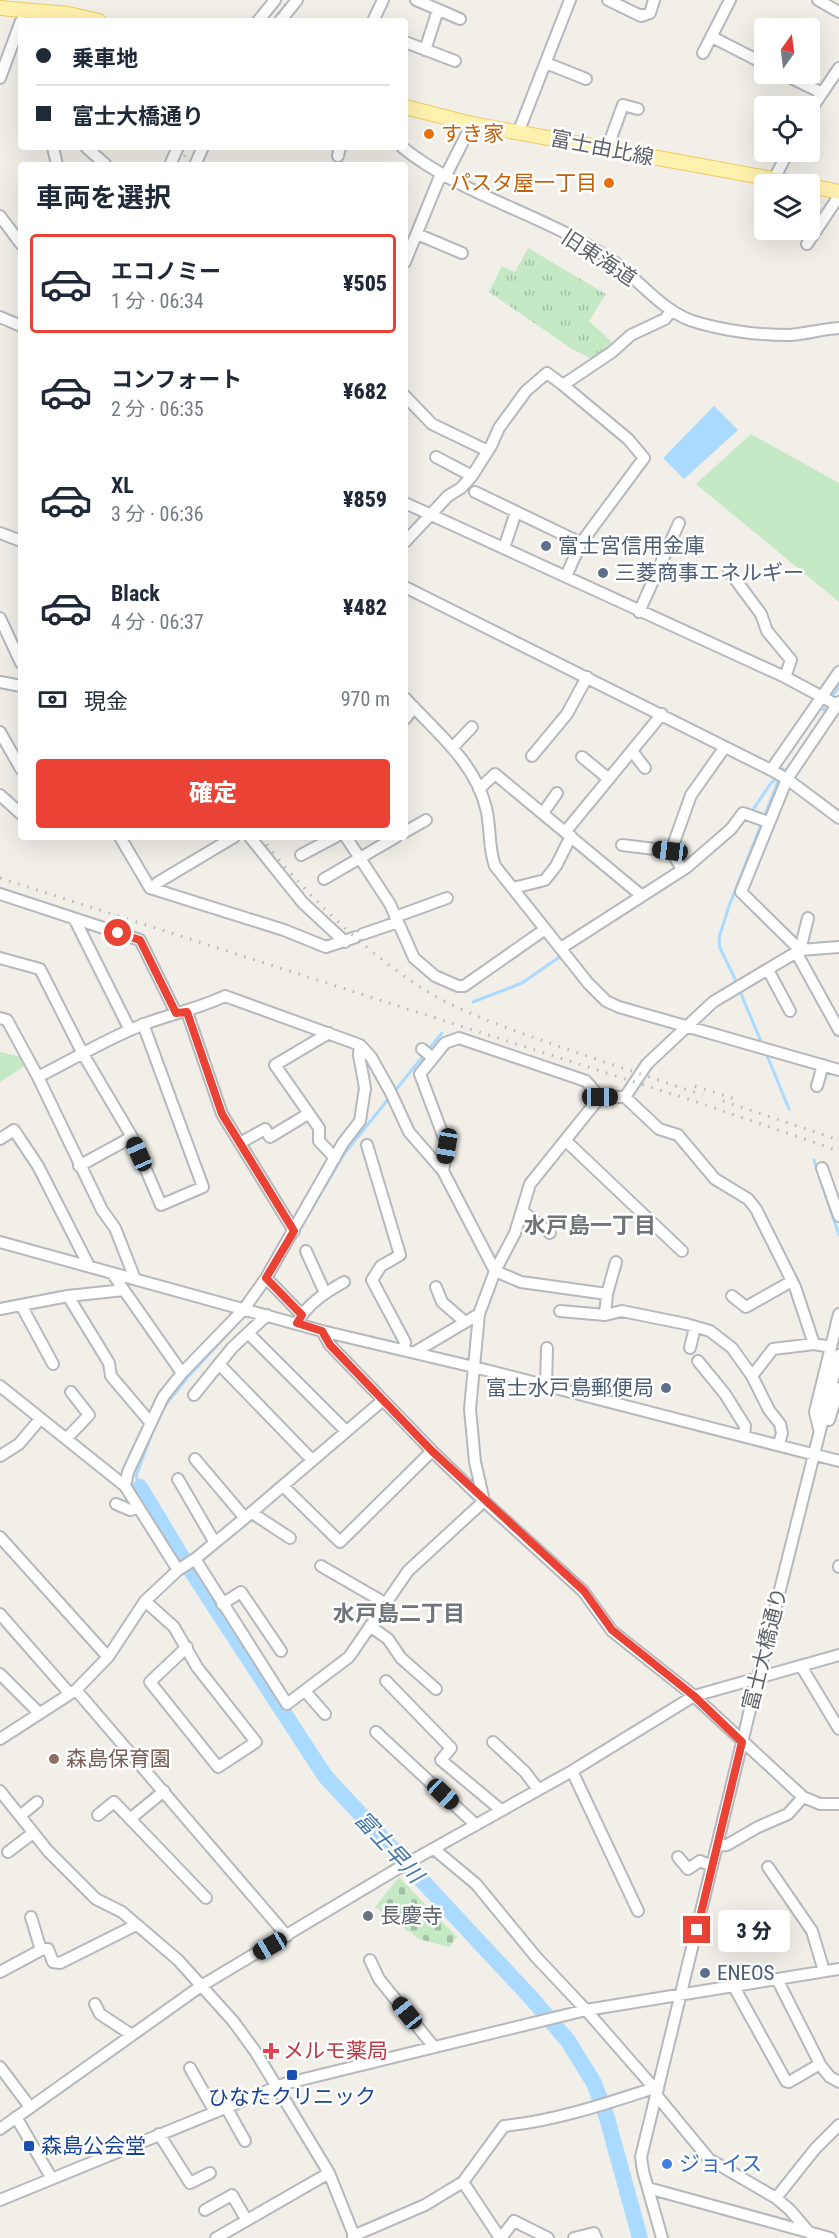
<!DOCTYPE html>
<html lang="ja">
<head>
<meta charset="utf-8">
<style>
  :root { --surface:#fff; --page:#f6f6f7; --text:#1f2937; --muted:#747a83; --line:#e0e1e3; --accent:#ea4335 }
  body { margin:0; font-family:"Roboto Condensed","Noto Sans JP",sans-serif; background:var(--page); color:var(--text); height:100vh; display:flex; flex-direction:column; font-size:22px; white-space:nowrap }
  * { box-sizing:border-box; margin:0 }
  p { font-size:20px; color:var(--muted) }
  .icon { flex:none; width:33px; height:33px; fill:none; stroke:currentColor; stroke-width:2; stroke-linecap:round; stroke-linejoin:round }
  .map { position:relative; flex:1; overflow:hidden }
  .sheet { position:absolute; left:18px; top:162px; width:390px; height:678px; display:flex; flex-direction:column; background:var(--surface); border-radius:6px; box-shadow:0 6px 24px #0002 }
  .sheet>* { flex:none }
  .hud { position:absolute; left:18px; top:18px; width:390px; height:132px; border-radius:6px; box-shadow:0 6px 24px #0002; display:grid; align-content:center; height:132px; padding:0 18px; background:var(--surface) }
  .needle { width:39px; rotate:14deg }
  .fabs { position:absolute; left:754px; top:18px; display:grid; gap:12px }
  .fabs a { display:grid; place-items:center; width:66px; height:66px; border-radius:6px; background:var(--surface); box-shadow:0 6px 24px #0002; font-size:30px }
  .end { position:absolute; width:27px; height:27px; margin:-14px; border:8px solid #ea4335; background:#fff; box-shadow:0 0 0 3px #fff }
  .from { border-radius:50% }
  .bubble { position:absolute; height:42px; border-radius:6px; background:var(--surface); box-shadow:0 6px 24px #0002; font-size:20px; font-weight:800; line-height:42px; text-align:center }
  .car { position:absolute; width:18px; height:36px; margin:-18px -9px; border-radius:8px; box-shadow:0 0 4px 2px #0007; background:linear-gradient(#222 24%,#8ab4d8 0 40%,#222 0 76%,#8ab4d8 0 86%,#222 0) }
  .hud b { display:flex; align-items:center; gap:21px; height:57px; font-size:22px }
  .hud b+b { border-top:2px solid var(--line) }
  .hud i { width:15px; height:15px; background:var(--text) }
  ul { padding:0; list-style:none }
  li { display:flex; align-items:center; gap:18px; height:99px; margin:0 12px 9px; padding:0 6px; border:3px solid transparent; border-radius:6px }
  li div { flex:1 }
  li b { display:block; font-size:22px }
  li em { font-style:normal; font-weight:800 }
  li.on { border-color:var(--accent) }
  li>.icon { width:54px; height:54px; stroke-width:1.5 }
  h2 { padding:0 18px; font-size:27px; line-height:72px }
  .pay { display:flex; align-items:center; gap:15px; height:66px; padding:0 18px; font-size:22px }
  .pay p { margin-inline-start:auto }
  .action { display:flex; gap:12px; margin-top:auto; padding:12px 18px }
  .action a { flex:1; height:69px; border-radius:6px; background:var(--accent); color:#fff; font-size:24px; font-weight:800; line-height:69px; text-align:center }
  .map>svg:first-child { display:block }
  .grass { fill:url(#grass-tufts) }
  .cemetery { fill:url(#cemetery-stones) }
  .park { fill:#c5e8c5 }
  .water { fill:#aadaff }
  .lines { fill:none; stroke-linecap:round; stroke-linejoin:round }
  .stream { stroke:#aadaff; stroke-width:3 }
  .river { stroke:#aadaff; stroke-width:16 }
  .minor-casing { stroke:#b5b8bc; stroke-width:14 }
  .major-casing { stroke:#f2c960; stroke-width:16 }
  .minor { stroke:#fff; stroke-width:10 }
  .major { stroke:#fff2af; stroke-width:14 }
  .rail { stroke:#b6b7b8; stroke-width:3; stroke-dasharray:1.5 8; stroke-linecap:butt }
  .route { stroke:#ea4335; stroke-width:8 }
  .food-dot { fill:#e8710a; stroke:#fff; stroke-width:2 }
  .service-dot { fill:#5c6f8a; stroke:#fff; stroke-width:2 }
  .education-dot { fill:#8d6e63; stroke:#fff; stroke-width:2 }
  .worship-dot { fill:#6b7280; stroke:#fff; stroke-width:2 }
  .health-dot { fill:#e0444e; stroke:#fff; stroke-width:2 }
  .transit-dot { fill:#1a4fb4; stroke:#fff; stroke-width:2 }
  .shop-dot { fill:#3f7fe0; stroke:#fff; stroke-width:2 }
  .labels { text-anchor:middle; dominant-baseline:central; stroke-width:5; stroke-linejoin:round; paint-order:stroke }
  .food-label { font-size:21px; fill:#c56008; stroke:#fff; text-anchor:start }
  .street-label { font-size:21px; fill:#5f6368; stroke:#fff }
  .service-label { font-size:21px; fill:#4e5e75; stroke:#fff; text-anchor:start }
  .education-label { font-size:21px; fill:#785e54; stroke:#fff; text-anchor:start }
  .worship-label { font-size:21px; fill:#5b616d; stroke:#fff; text-anchor:start }
  .health-label { font-size:21px; fill:#be3a42; stroke:#fff; text-anchor:start }
  .transit-label { font-size:21px; fill:#164399; stroke:#fff }
  .shop-label { font-size:21px; fill:#366cbe; stroke:#fff; text-anchor:start }
  .neighbourhood-label { font-size:22px; font-weight:bold; fill:#70757a; stroke:#fff }
  .water-label { font-size:22px; font-style:italic; fill:#4174aa; stroke:#fff }
</style>
</head>
<body>
<div class="map">
<svg width="839" height="2238" viewBox="0 0 839 2238">
  <defs>
    <pattern id="grass-tufts" width="24" height="20" patternUnits="userSpaceOnUse" patternTransform="scale(1.5)"><rect width="24" height="20" fill="#c5e8c5"/><path d="M3 7l-1-3M5 7V3M7 7l1-3M15 17l-1-3M17 17v-4M19 17l1-3" fill="none" stroke="#a3c0a4"/></pattern>
    <pattern id="cemetery-stones" width="16" height="16" patternUnits="userSpaceOnUse" patternTransform="scale(1.5)"><rect width="16" height="16" fill="#c5e8c5"/><path d="M2 7V4a2 2 0 0 1 4 0v3zM10 15v-3a2 2 0 0 1 4 0v3z" fill="#a3c0a4"/></pattern>
  </defs>
  <rect width="100%" height="100%" fill="#f1efe8"/>
  <path class="grass" d="M 528,248 L 606,294 L 589,321 L 614,344 L 594,360 L 572,349 L 489,292 L 502,266 L 515,272 Z"/>
  <path class="cemetery" d="M 399,1877 L 457,1937 L 449,1947 L 419,1939 L 375,1907 Z"/>
  <path class="park" d="M 751,434 L 839,483 L 839,602 L 696,484 Z
    M 0,1052 L 21,1057 L 26,1065 L 0,1082 Z"/>
  <path class="water" d="M 714,406 L 738,430 L 684,479 L 663,458 Z"/>
  <g class="lines">
    <path class="stream" d="M 831,698 L 839,687
      M 823,710 L 828,703
      M 752,811 L 771,783 L 778,777
      M 737,983 L 720,948 L 719,938 L 729,906 L 783,769
      M 739,989 L 762,1044
      M 473,1002 L 522,983 L 561,956
      M 428,1050 L 442,1033
      M 766,1053 L 789,1109
      M 394,1092 L 424,1055
      M 814,1160 L 818,1173
      M 820,1179 L 839,1235
      M 308,1215 L 344,1154 L 390,1097
      M 274,1274 L 298,1233
      M 163,1408 L 187,1378 L 246,1314
      M 140,1487 L 136,1476 L 153,1430"/>
    <path class="river" d="M 140,1487 L 177,1549 L 325,1776 L 534,2001 L 568,2041 L 594,2083 L 607,2118 L 640,2238"/>
    <g class="minor-casing">
      <path id="minor" d="M 416,0 L 460,19
        M 608,0 L 641,16 L 650,13 L 654,0
        M 818,0 L 839,12
        M 258,21 L 275,0
        M 280,21 L 297,0
        M 373,21 L 383,0
        M 712,37 L 765,64
        M 405,42 L 455,61
        M 425,50 L 438,10
        M 703,53 L 730,0
        M 546,63 L 586,79
        M 783,74 L 822,93
        M 0,78 L 21,21
        M 810,111 L 839,68
        M 518,133 L 570,0
        M 53,147 L 57,165
        M 86,147 L 106,165
        M 402,147 C 465,198 549,215 614,262 C 643,283 664,314 699,323 C 727,331 760,335 789,335 C 806,334 822,329 839,328
        M 607,149 L 623,105 L 638,109
        M 338,156 L 340,147
        M 170,165 L 178,147
        M 195,165 L 203,147
        M 445,177 L 472,124
        M 774,179 L 788,152
        M 0,216 L 21,244
        M 417,234 L 462,253
        M 807,244 L 839,196
        M 405,262 L 441,174
        M 0,317 L 21,326
        M 563,385 L 628,439 L 644,458 L 581,543 L 566,576
        M 405,396 L 432,424 L 488,451
        M 436,457 L 472,476
        M 475,492 L 581,543
        M 405,503 L 785,677 L 839,706
        M 0,533 L 21,541
        M 405,542 L 448,496 L 461,488 L 472,476 L 491,446 L 499,428 L 526,391 L 547,373 L 563,385 L 612,352 L 631,335 L 665,319 L 671,311
        M 504,548 L 516,512
        M 729,571 L 761,614 L 767,631 L 791,660 L 785,677
        M 405,587 L 771,770 L 787,779 L 839,818
        M 639,612 L 679,523
        M 0,618 L 21,663
        M 0,682 L 21,686
        M 405,698 C 435,731 475,762 486,808 C 491,827 488,847 495,866 L 588,983 L 606,1001 L 619,1007 L 839,1070
        M 405,719 L 414,707
        M 0,732 L 21,769
        M 453,747 L 472,727
        M 632,751 L 645,768
        M 532,756 L 567,714 L 587,677
        M 582,757 L 609,779
        M 771,770 L 839,672
        M 479,789 L 495,774 L 642,896
        M 0,795 L 21,814
        M 543,813 L 557,793
        M 566,831 L 662,714
        M 405,832 L 426,820
        M 120,837 L 150,888 L 284,930 L 326,947 L 356,937
        M 250,837 L 303,903 L 345,942
        M 346,837 L 390,904 L 414,958 L 435,976 L 458,986 L 464,986 L 544,930
        M 622,845 L 671,851
        M 301,855 L 335,837
        M 682,869 L 671,851 L 691,795 L 725,747
        M 324,879 L 396,837
        M 157,883 L 234,837
        M 513,888 L 545,880 L 556,866 L 571,836
        M 0,894 L 140,940 L 176,1013
        M 395,917 L 447,898
        M 808,918 L 800,950 L 741,892 L 787,779 L 839,702
        M 75,920 L 130,1030
        M 363,934 L 398,922
        M 561,948 L 687,867 L 731,829 L 743,813 L 768,822
        M 796,952 L 839,1030
        M 0,958 L 40,969 L 83,1054 L 132,1137 L 161,1205 L 203,1187 L 143,1024
        M 768,970 L 790,1011
        M 187,1012 L 222,1114 L 294,1231
        M 0,1018 L 7,1020 L 38,1077 C 72,1060 106,1039 142,1025 C 170,1014 198,1009 225,996 L 360,1045 L 359,1055 L 365,1088 L 360,1121 L 343,1143 L 266,1278 L 244,1309 L 182,1373 L 163,1397 L 128,1472 L 125,1486
        M 329,1033 L 275,1065 L 319,1128 L 319,1141 L 335,1158
        M 360,1045 L 371,1057 L 390,1091 L 409,1132 L 443,1171 L 495,1271 L 521,1282 L 607,1294 L 605,1315
        M 422,1049 L 433,1058
        M 38,1077 L 102,1210 L 115,1228 L 135,1279
        M 817,1086 L 823,1065
        M 625,1097 L 659,1129 L 678,1135 L 715,1179 L 748,1199 L 756,1209 L 795,1287 L 814,1344
        M 0,1139 L 14,1130 L 38,1166 L 89,1266
        M 566,1141 L 682,1251
        M 240,1143 L 265,1129 L 270,1137 L 308,1114
        M 367,1145 L 400,1255 L 381,1266 L 372,1280 L 405,1342 L 404,1350
        M 79,1166 L 132,1137
        M 822,1168 L 839,1216
        M 443,1171 L 447,1146 L 420,1074 L 445,1043 L 459,1038 L 586,1081 L 600,1097
        M 522,1211 L 550,1233
        M 0,1242 L 322,1331 L 474,1367 L 839,1461
        M 306,1251 L 325,1293
        M 112,1273 L 182,1373
        M 266,1278 L 302,1315
        M 436,1287 L 442,1302 L 465,1322
        M 607,1294 L 616,1262
        M 68,1296 L 109,1363 L 111,1376 L 150,1422
        M 732,1296 L 746,1307 L 792,1281
        M 21,1305 L 53,1364
        M 0,1309 L 68,1296 L 124,1290
        M 560,1311 L 605,1315 L 622,1311 L 686,1324 L 710,1331 L 732,1348 L 752,1376 L 769,1410 L 780,1424 L 782,1433 L 779,1444
        M 297,1323 C 307,1304 326,1292 344,1282
        M 322,1331 L 330,1345 L 432,1451 L 484,1501 L 583,1591 L 612,1631 L 694,1696 L 803,1797 L 820,1804 L 839,1804
        M 249,1334 L 346,1431
        M 690,1348 L 695,1327
        M 415,1352 L 479,1314
        M 698,1361 L 725,1394 L 745,1426 L 744,1435
        M 219,1364 L 312,1460
        M 752,1376 L 773,1349 L 814,1344 L 831,1347
        M 546,1385 L 547,1348
        M 0,1386 L 125,1486 L 178,1570
        M 194,1395 L 232,1348 L 267,1315
        M 829,1420 L 839,1388
        M 819,1429 L 815,1412 L 839,1314
        M 66,1439 L 89,1415 L 71,1392
        M 0,1456 L 19,1444 L 40,1419
        M 195,1459 L 245,1518
        M 178,1479 L 215,1543
        M 283,1486 L 340,1542 L 432,1451
        M 484,1501 L 475,1462 L 470,1409 L 479,1314 L 495,1271 L 515,1233 L 530,1184 L 600,1097 L 625,1097 L 647,1064 L 713,1002 L 800,950 L 839,947
        M 116,1504 L 130,1510 L 139,1508
        M 252,1513 L 290,1538
        M 0,1537 L 108,1657
        M 195,1559 L 287,1704 L 349,1657 L 408,1571 L 484,1501
        M 321,1566 L 385,1603
        M 839,1566 L 839,1567
        M 145,1601 L 174,1627 L 197,1667 L 256,1742 L 218,1767 L 150,1682 L 187,1647
        M 222,1604 L 241,1592 L 281,1651
        M 0,1614 L 70,1694
        M 370,1626 L 388,1639 L 401,1658 L 436,1689
        M 801,1666 L 839,1729
        M 0,1674 L 39,1713
        M 386,1681 L 451,1748 L 441,1760 L 501,1810
        M 76,1690 L 287,1936
        M 305,1691 L 325,1714
        M 376,1732 L 476,1825
        M 0,1739 L 76,1690 L 108,1657 L 145,1601 L 178,1570 L 195,1559 L 245,1518 L 382,1401
        M 493,1742 L 525,1772 L 538,1789
        M 572,1771 L 638,1911
        M 0,1791 L 48,1851 L 96,1899 L 122,1912 L 178,1960 L 233,2021 L 255,2051 L 329,2173 L 355,2238
        M 98,1815 L 114,1802 L 206,1898
        M 20,1816 L 37,1802
        M 130,1819 L 164,1791
        M 717,1846 L 727,1845 L 758,1827 L 788,1814 L 803,1797
        M 434,1849 L 476,1884 L 536,1957 L 586,2010 L 654,2088
        M 8,1852 L 33,1833
        M 678,1857 L 688,1869 L 700,1861 L 712,1866
        M 768,1867 L 812,1931 L 824,1971
        M 31,1917 L 41,1950
        M 370,1960 L 379,1979 L 434,2047
        M 0,1972 L 41,1950 L 48,1949 L 53,1962 L 60,1963 L 136,1925
        M 777,1979 L 821,2066 L 830,2077 L 839,2082
        M 733,1985 L 786,2081 L 789,2082 L 820,2064
        M 95,2004 L 100,2014 L 132,2035
        M 0,2067 L 30,2107
        M 190,2068 L 215,2112
        M 657,2096 L 709,2159 L 776,2198 L 790,2210 L 814,2238
        M 226,2107 L 245,2141
        M 16,2117 L 52,2179
        M 0,2129 L 201,1986 L 397,1869 L 572,1771 L 694,1696 L 839,1655
        M 159,2134 L 190,2183 L 210,2173
        M 463,2182 L 500,2238
        M 648,2188 L 830,2238
        M 776,2198 L 815,2149 L 839,2125
        M 0,2200 L 284,2084 L 586,2010 L 839,1969
        M 205,2210 L 232,2195 L 246,2219
        M 353,2236 L 425,2205 L 463,2182 L 504,2126 C 554,2121 605,2104 654,2088 L 658,2089
        M 216,2238 L 329,2173
        M 501,2238 L 514,2221 L 548,2238
        M 574,2238 L 594,2233 L 596,2238
        M 662,2238 L 643,2171 L 641,2157 L 758,1677 L 839,1355"/>
    </g>
    <g class="major-casing">
      <path id="major" d="M 0,8 L 68,14 L 99,21
        M 405,107 L 472,124 L 800,184
        M 810,186 L 839,192"/>
    </g>
    <use href="#minor" class="minor"/>
    <use href="#major" class="major"/>
    <path class="rail" d="M 273,21 L 289,0
      M 180,165 L 189,147
      M 261,837 C 304,894 373,960 435,996 C 471,1016 513,1030 552,1044 C 602,1061 652,1078 703,1095
      M 0,878 L 700,1103 L 839,1151
      M 695,1086 L 735,1099
      M 723,1101 L 839,1140"/>
  </g>
  <g class="lines">
    <path class="route" d="M 118,933 L 140,940 L 176,1013 L 187,1012 L 222,1114 L 294,1231 L 266,1278 L 302,1315 L 297,1323 L 322,1331 L 330,1345 L 432,1451 L 584,1591 L 612,1630 L 694,1696 L 742,1742 L 697,1930"/>
  </g>
  <g class="food-dot">
    <circle cx="429" cy="134" r="6"/>
    <circle cx="609" cy="183" r="6"/>
  </g>
  <g class="service-dot">
    <circle cx="546" cy="546" r="6"/>
    <circle cx="603" cy="573" r="6"/>
    <circle cx="666" cy="1388" r="6"/>
    <circle cx="705" cy="1973" r="6"/>
  </g>
  <circle class="education-dot" cx="54" cy="1759" r="6"/>
  <circle class="worship-dot" cx="368" cy="1916" r="6"/>
  <path class="health-dot" d="M268 2042h6v6h6v6h-6v6h-6v-6h-6v-6h6z"/>
  <g class="transit-dot">
    <rect x="286" y="2069" width="12" height="12" rx="3"/>
    <rect x="23" y="2140" width="12" height="12" rx="3"/>
  </g>
  <circle class="shop-dot" cx="667" cy="2164" r="6"/>
  <g class="labels">
    <g class="food-label">
      <text x="441" y="134">すき家</text>
      <text x="597" y="183" text-anchor="end">パスタ屋一丁目</text>
    </g>
    <g class="street-label">
      <text transform="translate(602 148) rotate(11)">富士由比線</text>
      <text transform="translate(599 258) rotate(33)">旧東海道</text>
      <text transform="translate(765 1649) rotate(-76)">富士大橋通り</text>
    </g>
    <g class="service-label">
      <text x="558" y="546">富士宮信用金庫</text>
      <text x="615" y="573">三菱商事エネルギー</text>
      <text x="654" y="1388" text-anchor="end">富士水戸島郵便局</text>
      <text x="717" y="1973">ENEOS</text>
    </g>
    <g class="education-label">
      <text x="66" y="1759">森島保育園</text>
    </g>
    <g class="worship-label">
      <text x="380" y="1916">長慶寺</text>
    </g>
    <g class="health-label">
      <text x="283" y="2051">メルモ薬局</text>
    </g>
    <g class="transit-label">
      <text x="292" y="2097">ひなたクリニック</text>
      <text x="41" y="2146" text-anchor="start">森島公会堂</text>
    </g>
    <g class="shop-label">
      <text x="679" y="2164">ジョイス</text>
    </g>
    <g class="neighbourhood-label">
      <text x="590" y="1225">水戸島一丁目</text>
      <text x="399" y="1613">水戸島二丁目</text>
    </g>
    <g class="water-label">
      <text transform="translate(389 1847) rotate(47)">富士早川</text>
    </g>
  </g>
</svg>
<div class="fabs">
<a><svg class="needle" viewBox="-14 -14 28 28"><path d="M0-13l5 13h-10z" fill="#e53935"/><path d="M0 13l5-13h-10z" fill="#747a83"/></svg></a>
<a><svg class="icon" aria-label="locate" viewBox="0 0 24 24"><circle cx="12" cy="12" r="6"/><path d="M12 2v4M12 18v4M2 12h4M18 12h4"/></svg></a>
<a><svg class="icon" aria-label="layers" viewBox="0 0 24 24"><path d="M12 4l9 5-9 5-9-5zM3 14l9 5 9-5"/></svg></a>
</div>
<i class="end from" style="left:118px;top:933px"></i>
<i class="end" style="left:697px;top:1930px"></i>
<div class="bubble" style="left:718px;top:1910px;width:72px">3 分</div>
<i class="car" style="left:670px;top:851px;rotate:277deg"></i>
<i class="car" style="left:600px;top:1097px;rotate:90deg"></i>
<i class="car" style="left:447px;top:1146px;rotate:189deg"></i>
<i class="car" style="left:139px;top:1154px;rotate:336deg"></i>
<i class="car" style="left:443px;top:1794px;rotate:133deg"></i>
<i class="car" style="left:270px;top:1946px;rotate:240deg"></i>
<i class="car" style="left:407px;top:2013px;rotate:321deg"></i>
<div class="hud">
<b><i class="from"></i>乗車地</b>
<b><i></i>富士大橋通り</b>
</div>
<section class="sheet">
<h2>車両を選択</h2>
<ul>
<li class="on"><svg class="icon" aria-label="car" viewBox="0 0 24 24"><path d="M5 17H2v-5l4-1 3-4h7l3 4 3 1v5h-3M9 17h6M6 11h13"/><circle cx="7" cy="17" r="2"/><circle cx="17" cy="17" r="2"/></svg><div><b>エコノミー</b><p>1 分 · 06:34</p></div><em>¥505</em></li>
<li><svg class="icon" aria-label="car" viewBox="0 0 24 24"><path d="M5 17H2v-5l4-1 3-4h7l3 4 3 1v5h-3M9 17h6M6 11h13"/><circle cx="7" cy="17" r="2"/><circle cx="17" cy="17" r="2"/></svg><div><b>コンフォート</b><p>2 分 · 06:35</p></div><em>¥682</em></li>
<li><svg class="icon" aria-label="car" viewBox="0 0 24 24"><path d="M5 17H2v-5l4-1 3-4h7l3 4 3 1v5h-3M9 17h6M6 11h13"/><circle cx="7" cy="17" r="2"/><circle cx="17" cy="17" r="2"/></svg><div><b>XL</b><p>3 分 · 06:36</p></div><em>¥859</em></li>
<li><svg class="icon" aria-label="car" viewBox="0 0 24 24"><path d="M5 17H2v-5l4-1 3-4h7l3 4 3 1v5h-3M9 17h6M6 11h13"/><circle cx="7" cy="17" r="2"/><circle cx="17" cy="17" r="2"/></svg><div><b>Black</b><p>4 分 · 06:37</p></div><em>¥482</em></li>
</ul>
<div class="pay"><svg class="icon" aria-label="cash" viewBox="0 0 24 24"><path d="M3 7h18v10H3z"/><circle cx="12" cy="12" r="2"/></svg>現金<p>970 m</p></div>
<div class="action"><a>確定</a></div>
</section>
</div>
</body>
</html>
